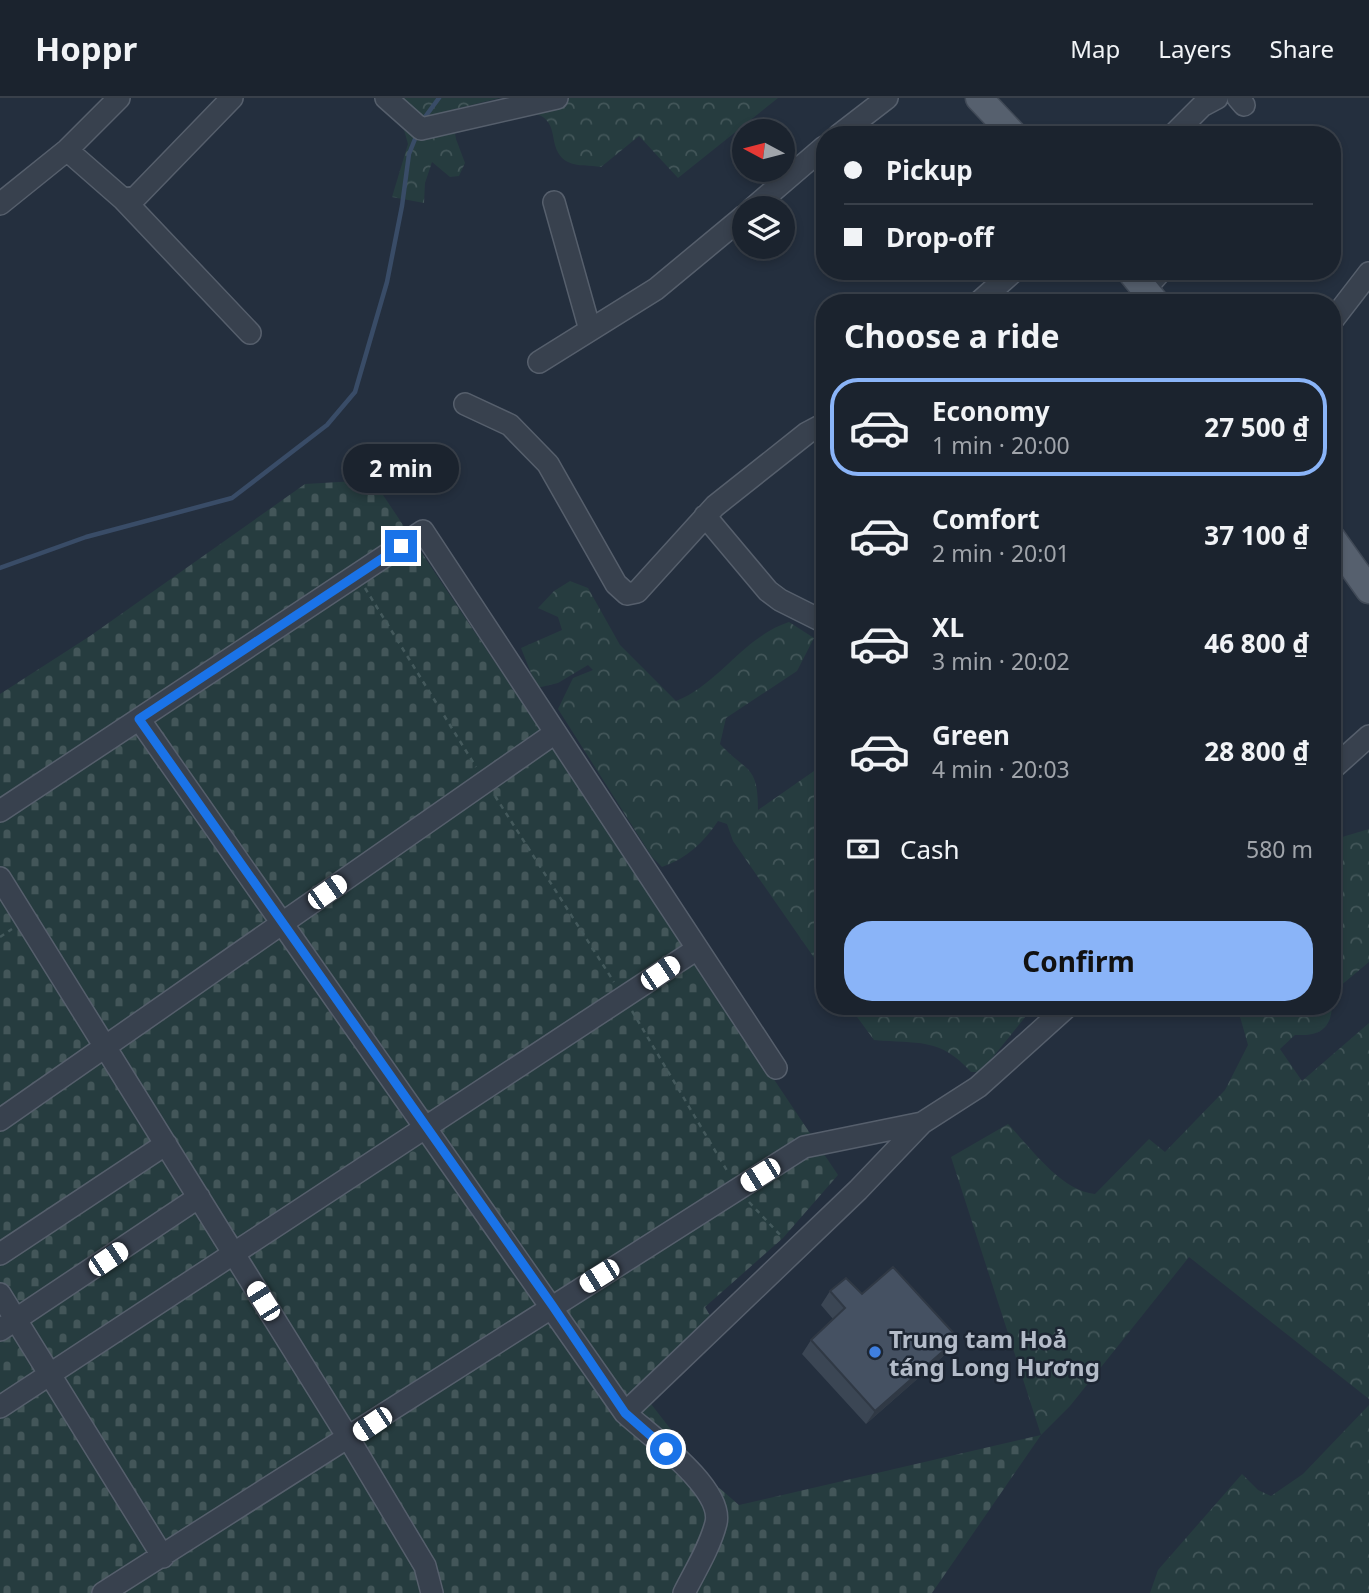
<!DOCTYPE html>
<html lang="en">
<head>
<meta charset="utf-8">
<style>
  :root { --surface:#1b232e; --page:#282f3a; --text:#f1f3f6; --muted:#a0a4aa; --line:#39404a; --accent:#8ab4f8 }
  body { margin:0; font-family:"Noto Sans",sans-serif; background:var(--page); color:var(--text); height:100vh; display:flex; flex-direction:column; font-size:26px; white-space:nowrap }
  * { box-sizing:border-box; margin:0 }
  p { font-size:23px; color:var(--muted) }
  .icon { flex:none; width:38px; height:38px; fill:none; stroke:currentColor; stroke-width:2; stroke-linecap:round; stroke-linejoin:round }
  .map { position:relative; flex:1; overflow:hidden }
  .drawer { position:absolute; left:816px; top:196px; width:525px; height:721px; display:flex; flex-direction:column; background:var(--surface); border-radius:28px; box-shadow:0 4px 10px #0003,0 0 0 2px var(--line) }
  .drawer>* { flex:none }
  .top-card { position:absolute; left:816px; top:28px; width:525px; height:154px; border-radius:28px; box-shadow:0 4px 10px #0003,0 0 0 2px var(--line); display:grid; align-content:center; height:154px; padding:0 28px; background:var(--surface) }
  .needle { width:46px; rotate:277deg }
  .controls { position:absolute; left:732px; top:21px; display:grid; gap:14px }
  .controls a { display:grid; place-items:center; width:63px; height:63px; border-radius:50%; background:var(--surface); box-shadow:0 4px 10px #0003,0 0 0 2px var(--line); font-size:35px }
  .end { position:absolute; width:32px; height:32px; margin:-16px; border:9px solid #1a73e8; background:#fff; box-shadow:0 0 0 4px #fff }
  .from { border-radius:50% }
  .bubble { position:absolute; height:49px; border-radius:24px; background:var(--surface); box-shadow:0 4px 10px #0003,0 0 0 2px var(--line); font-size:23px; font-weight:700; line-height:49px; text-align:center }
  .car { position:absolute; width:21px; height:42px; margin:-21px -10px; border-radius:9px; box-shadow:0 0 5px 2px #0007; background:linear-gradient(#fff 24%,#345 0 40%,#fff 0 76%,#345 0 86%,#fff 0) }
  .top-card b { display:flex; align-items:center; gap:24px; height:66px; font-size:26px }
  .top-card b+b { border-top:2px solid var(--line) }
  .top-card i { width:18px; height:18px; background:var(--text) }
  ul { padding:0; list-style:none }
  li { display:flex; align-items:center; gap:21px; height:98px; margin:0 14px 10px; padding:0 14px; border:4px solid transparent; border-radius:28px }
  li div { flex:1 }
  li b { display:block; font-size:26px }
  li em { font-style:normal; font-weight:700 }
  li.on { border-color:var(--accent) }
  li>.icon { width:63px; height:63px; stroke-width:1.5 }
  h2 { padding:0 28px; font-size:32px; line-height:84px }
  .pay { display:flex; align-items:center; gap:18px; height:77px; padding:0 28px; font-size:26px }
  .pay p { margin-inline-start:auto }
  .cta { display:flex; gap:14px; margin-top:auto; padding:14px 28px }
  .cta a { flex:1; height:80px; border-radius:28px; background:var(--accent); color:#111; font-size:28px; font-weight:700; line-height:80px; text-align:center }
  header { display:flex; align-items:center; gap:42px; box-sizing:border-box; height:98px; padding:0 35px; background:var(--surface); border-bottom:2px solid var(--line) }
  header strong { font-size:33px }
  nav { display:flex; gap:38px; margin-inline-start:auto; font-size:24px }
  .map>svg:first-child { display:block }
  .forest { fill:url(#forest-crowns) }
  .cemetery { fill:url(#cemetery-stones) }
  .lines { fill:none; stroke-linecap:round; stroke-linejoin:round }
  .stream { stroke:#394c67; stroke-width:4.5 }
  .minor-casing { stroke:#565f6c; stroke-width:24 }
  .major-casing { stroke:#414a57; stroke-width:29 }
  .path { stroke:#44595c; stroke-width:2.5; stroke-dasharray:5 5; stroke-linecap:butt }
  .minor { stroke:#38414e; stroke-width:21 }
  .major { stroke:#56606e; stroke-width:26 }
  .wall { fill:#3b4654 }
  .shaded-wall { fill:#303945 }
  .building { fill:#455162; stroke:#303945; stroke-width:2 }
  .route { stroke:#1a73e8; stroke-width:9 }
  .shop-dot { fill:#3f7fe0; stroke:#1d2633; stroke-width:2.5 }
  .labels { text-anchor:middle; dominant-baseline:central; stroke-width:5; stroke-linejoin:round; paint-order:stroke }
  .poi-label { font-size:24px; font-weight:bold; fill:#b4bcc9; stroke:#1d2633; text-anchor:start }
</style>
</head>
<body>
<header>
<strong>Hoppr</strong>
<nav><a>Map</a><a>Layers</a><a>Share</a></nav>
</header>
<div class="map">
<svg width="1369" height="1495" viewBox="0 0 1369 1495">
  <defs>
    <pattern id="forest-crowns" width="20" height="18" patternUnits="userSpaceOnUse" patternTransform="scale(1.75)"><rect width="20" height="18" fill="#263c3f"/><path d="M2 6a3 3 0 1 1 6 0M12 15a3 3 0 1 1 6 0" fill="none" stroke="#435659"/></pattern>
    <pattern id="cemetery-stones" width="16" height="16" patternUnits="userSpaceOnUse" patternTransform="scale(1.75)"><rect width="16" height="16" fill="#263c3f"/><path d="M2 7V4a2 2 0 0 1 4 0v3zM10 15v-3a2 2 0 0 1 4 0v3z" fill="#435659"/></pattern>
  </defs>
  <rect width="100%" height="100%" fill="#242f3e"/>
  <path class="forest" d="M 395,0 L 500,0 L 451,12 L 456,41 L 465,65 L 459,78 L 450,79 L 432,64 L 425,85 L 424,105 L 392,99 L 408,46 Z
    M 521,0 L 778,0 L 678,80 L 639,38 L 601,69 C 591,67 577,69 568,64 C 543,50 566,19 527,14 Z
    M 570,483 L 588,490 L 620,547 L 676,603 C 719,586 743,539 789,524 L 814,540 L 797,573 L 726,620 L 720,646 C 747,675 758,666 758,712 L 824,666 L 824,874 L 733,743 L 727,726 L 718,723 C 704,744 686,761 662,769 L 652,759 L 558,611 L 573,580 L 593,572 L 588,567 L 558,585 L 537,590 L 521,550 L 562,532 L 558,519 L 538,510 L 554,493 Z
    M 1369,731 L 1369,864 L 1339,889 L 1332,900 L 1332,742 Z
    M 849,908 L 1034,908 L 981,974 L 971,974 C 940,939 917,946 874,942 Z
    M 1237,908 L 1332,908 C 1331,933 1317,938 1295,937 L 1280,951 L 1302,983 L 1369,925 L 1369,1301 L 1189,1159 L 1070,1308 L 1041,1337 L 951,1059 L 1008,1026 C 1031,1050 1060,1092 1095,1096 L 1149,1041 L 1165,1054 L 1225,992 L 1248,947 Z
    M 1369,1307 L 1369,1495 L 1150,1495 L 1158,1472 L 1242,1376 L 1258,1392 L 1271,1398 L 1303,1376 Z"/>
  <path class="cemetery" d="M 373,382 L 838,1077 L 783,1140 L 705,1209 L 715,1226 L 641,1293 L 710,1382 L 739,1407 L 1041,1337 L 932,1495 L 0,1495 L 0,596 L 90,538 L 305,386 Z"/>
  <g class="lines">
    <path class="stream" d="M 425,19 L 439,0
      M 0,470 L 86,439 L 232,400 L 327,327 L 355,294 L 387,184 L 402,108 L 409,56 L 415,41"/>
    <g class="minor-casing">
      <path id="minor" d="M 386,0 L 421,31 L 557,0
        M 1238,0 L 1244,7
        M 839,37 L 887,0
        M 1173,37 L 1202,8 L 1217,0
        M 67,52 L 123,101 L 136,99 L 232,0
        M 123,101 L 250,235
        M 554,104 L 590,232
        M 0,106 L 67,52 L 119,0
        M 753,110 L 824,49
        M 1145,191 L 1161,173
        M 978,205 L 1014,173
        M 1332,223 L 1369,175
        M 539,264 L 656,191 L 744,118
        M 465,306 L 510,327 L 548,366 L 616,486 L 627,496 L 637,494 L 715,408 L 807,335 L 824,326
        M 705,418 L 768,493 L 780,502 L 824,524
        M 139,621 L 625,1315 C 649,1337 724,1390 716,1425 C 710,1449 695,1473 684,1495
        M 1332,671 L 1369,638
        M 0,713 L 423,433 L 776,970
        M 0,780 L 349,1341 L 425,1468 L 432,1495
        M 0,1022 L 555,635
        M 0,1156 L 166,1046
        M 0,1196 L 163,1459
        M 0,1232 L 199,1099
        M 0,1309 L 697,851
        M 625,1315 L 858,1092 L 922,1025 L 978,989 L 1068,908
        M 103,1495 L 804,1049 L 922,1025"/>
    </g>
    <g class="major-casing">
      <path id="major" d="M 979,0 L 1014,37
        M 1130,173 L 1156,205
        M 1332,440 L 1369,492"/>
    </g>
    <path class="path" d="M 365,490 L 476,669
      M 495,698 L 614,884
      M 0,839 L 12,831
      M 632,913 L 729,1076
      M 749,1104 L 783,1140"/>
    <use href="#minor" class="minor"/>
    <use href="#major" class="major"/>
  </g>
  <path class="wall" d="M 830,1193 L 862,1196 L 949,1253 L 866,1326 L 802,1256 L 811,1242 L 833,1221 L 821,1207 Z"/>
  <path class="shaded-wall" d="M 958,1240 L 949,1253 L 866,1326 L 875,1313 Z"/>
  <path class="building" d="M 893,1169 L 958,1240 L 875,1313 L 811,1242 L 845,1210 L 830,1193 L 846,1180 L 862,1196 Z"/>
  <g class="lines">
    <path class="route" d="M 401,448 L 139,621 L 552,1207 L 625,1315 L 666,1351"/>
  </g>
  <circle class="shop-dot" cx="875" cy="1254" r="7"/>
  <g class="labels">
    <g class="poi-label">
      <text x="889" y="1240">Trung tam Hoả<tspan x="889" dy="28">táng Long Hương</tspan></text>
    </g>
  </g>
</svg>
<div class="controls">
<a><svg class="needle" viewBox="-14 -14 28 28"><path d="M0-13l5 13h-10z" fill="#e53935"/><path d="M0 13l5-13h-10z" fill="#a0a4aa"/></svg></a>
<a><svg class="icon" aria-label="layers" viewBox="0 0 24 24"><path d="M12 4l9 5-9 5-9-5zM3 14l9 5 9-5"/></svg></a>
</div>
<i class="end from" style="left:666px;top:1351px"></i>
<i class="end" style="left:401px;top:448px"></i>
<div class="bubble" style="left:343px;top:346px;width:116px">2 min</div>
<i class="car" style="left:327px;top:794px;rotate:55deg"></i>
<i class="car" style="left:660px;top:875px;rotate:56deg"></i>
<i class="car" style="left:760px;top:1077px;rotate:238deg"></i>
<i class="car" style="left:108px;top:1161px;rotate:56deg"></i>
<i class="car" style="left:599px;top:1178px;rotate:238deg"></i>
<i class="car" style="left:263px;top:1203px;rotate:328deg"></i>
<i class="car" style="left:372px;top:1326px;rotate:236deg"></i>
<div class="top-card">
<b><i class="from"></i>Pickup</b>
<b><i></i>Drop-off</b>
</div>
<section class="drawer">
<h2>Choose a ride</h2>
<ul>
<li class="on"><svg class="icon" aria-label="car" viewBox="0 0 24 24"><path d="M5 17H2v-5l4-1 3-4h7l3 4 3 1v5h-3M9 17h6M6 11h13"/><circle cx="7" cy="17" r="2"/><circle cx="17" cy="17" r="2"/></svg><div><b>Economy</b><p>1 min · 20:00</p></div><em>27 500 ₫</em></li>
<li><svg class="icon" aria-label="car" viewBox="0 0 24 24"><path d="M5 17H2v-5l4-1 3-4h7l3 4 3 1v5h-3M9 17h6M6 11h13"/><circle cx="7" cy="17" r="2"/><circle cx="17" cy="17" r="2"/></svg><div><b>Comfort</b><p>2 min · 20:01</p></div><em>37 100 ₫</em></li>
<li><svg class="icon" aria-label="car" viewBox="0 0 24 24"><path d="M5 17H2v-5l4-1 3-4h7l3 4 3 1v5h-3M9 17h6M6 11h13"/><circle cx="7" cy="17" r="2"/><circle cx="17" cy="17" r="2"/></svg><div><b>XL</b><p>3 min · 20:02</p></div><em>46 800 ₫</em></li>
<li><svg class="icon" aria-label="car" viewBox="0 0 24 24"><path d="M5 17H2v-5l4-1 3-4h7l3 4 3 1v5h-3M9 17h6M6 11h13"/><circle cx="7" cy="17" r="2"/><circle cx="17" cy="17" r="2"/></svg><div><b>Green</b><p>4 min · 20:03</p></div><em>28 800 ₫</em></li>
</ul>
<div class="pay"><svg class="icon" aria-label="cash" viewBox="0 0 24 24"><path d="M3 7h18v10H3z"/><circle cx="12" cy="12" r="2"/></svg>Cash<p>580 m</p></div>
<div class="cta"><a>Confirm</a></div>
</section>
</div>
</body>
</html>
